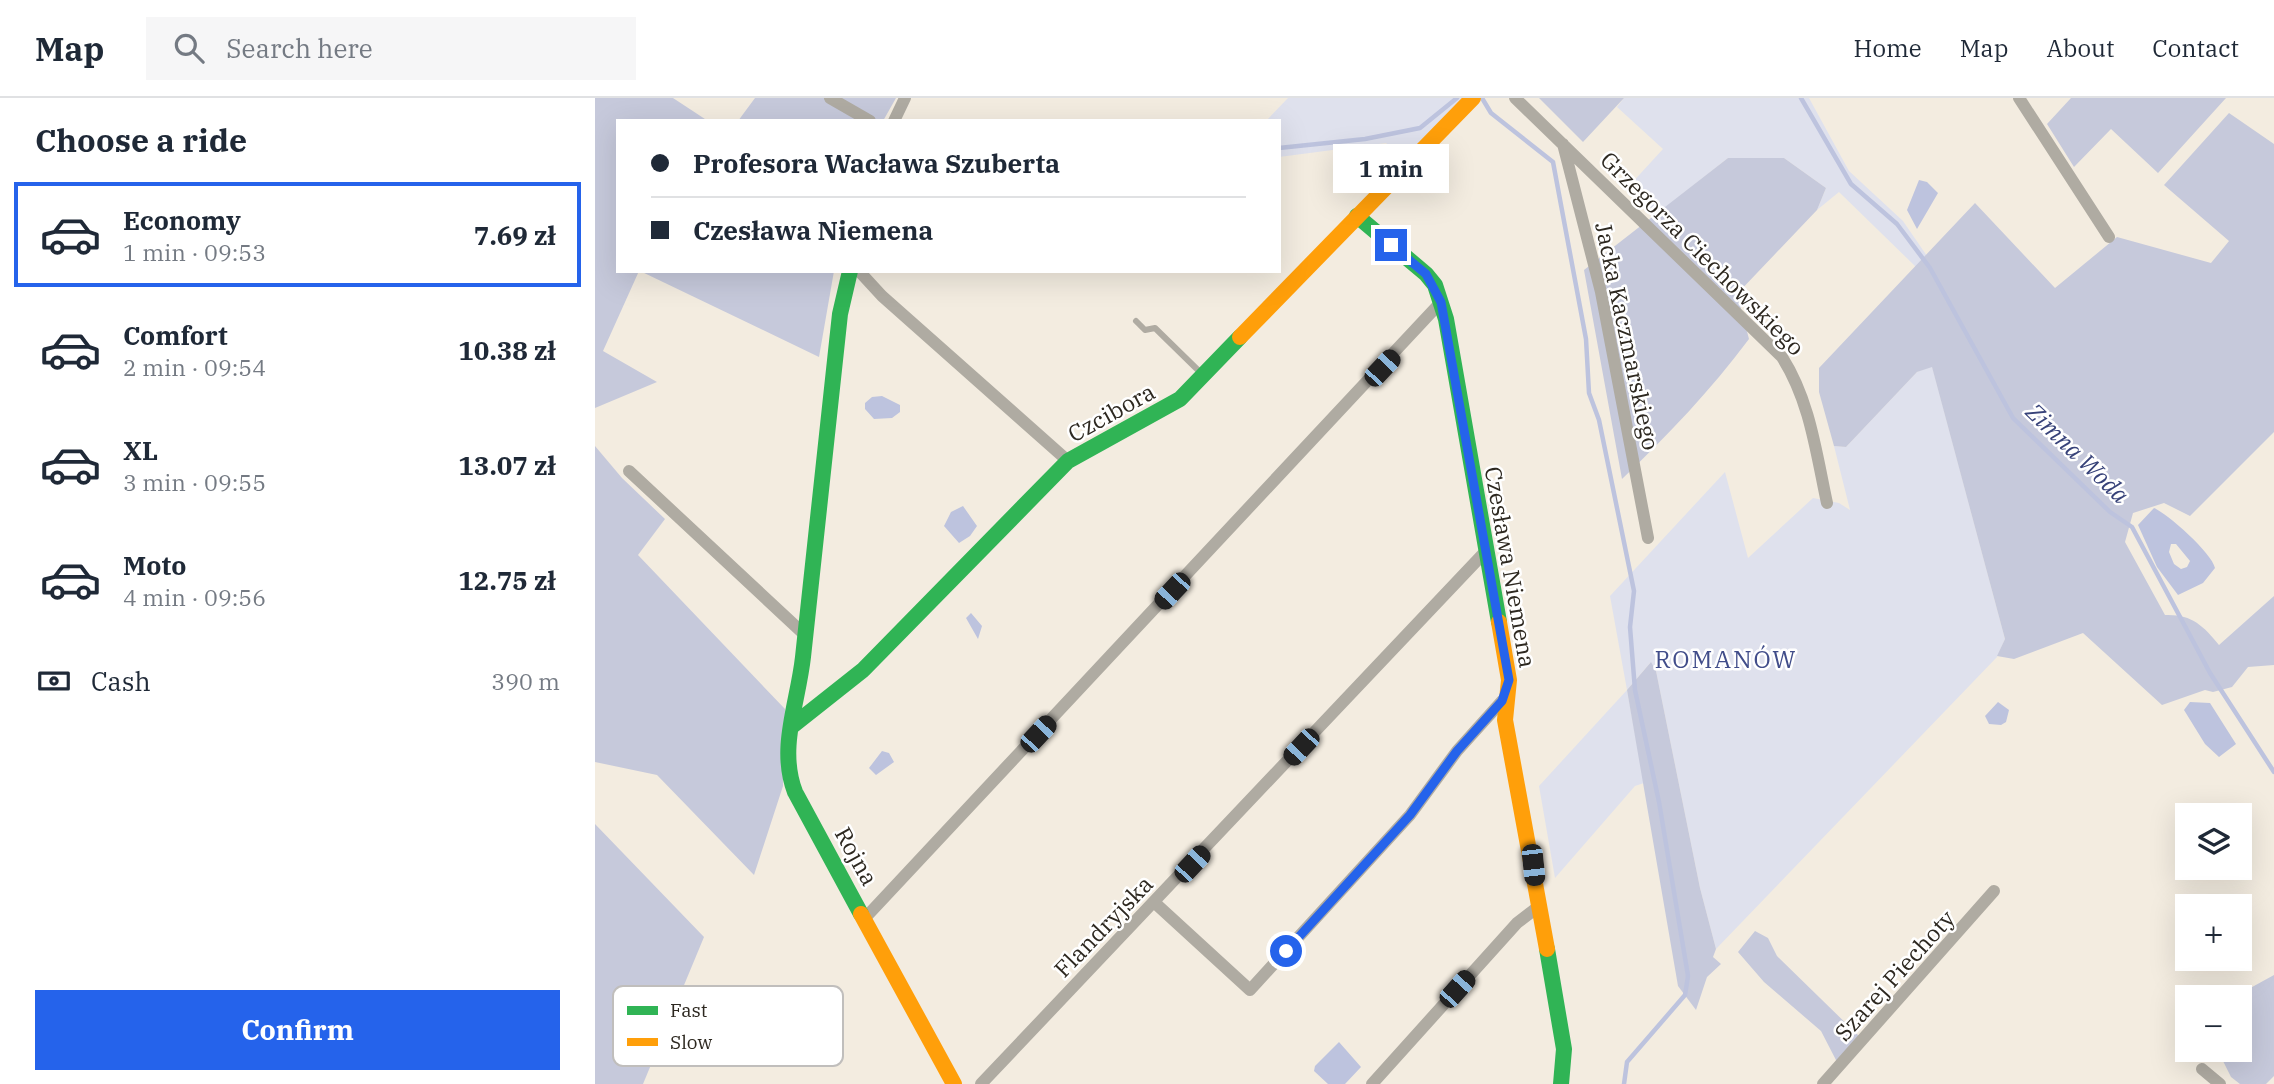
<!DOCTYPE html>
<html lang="en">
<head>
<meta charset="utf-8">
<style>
  :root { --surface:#fff; --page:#f6f6f7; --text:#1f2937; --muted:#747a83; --line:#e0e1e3; --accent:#2563eb }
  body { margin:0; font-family:"IBM Plex Serif",serif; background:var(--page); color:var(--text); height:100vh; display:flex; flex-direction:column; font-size:26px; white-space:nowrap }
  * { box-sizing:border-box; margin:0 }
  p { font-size:23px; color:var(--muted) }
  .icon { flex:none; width:38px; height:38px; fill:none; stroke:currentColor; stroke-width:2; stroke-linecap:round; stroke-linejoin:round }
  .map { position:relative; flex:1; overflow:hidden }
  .side { display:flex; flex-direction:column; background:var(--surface); width:595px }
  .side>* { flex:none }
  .guide { position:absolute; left:21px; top:21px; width:665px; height:154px; border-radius:0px; box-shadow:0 7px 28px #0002; display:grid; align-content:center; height:154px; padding:0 35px; background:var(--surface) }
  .controls { position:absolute; left:1580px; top:705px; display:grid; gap:14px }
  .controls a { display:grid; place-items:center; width:77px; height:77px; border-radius:0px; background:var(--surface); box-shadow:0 7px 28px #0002; font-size:35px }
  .end { position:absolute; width:32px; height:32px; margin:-16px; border:9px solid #2563eb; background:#fff; box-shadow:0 0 0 4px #fff }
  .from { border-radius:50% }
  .bubble { position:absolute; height:49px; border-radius:0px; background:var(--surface); box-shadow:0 7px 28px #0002; font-size:23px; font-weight:700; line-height:49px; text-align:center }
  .car { position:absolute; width:21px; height:42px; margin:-21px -10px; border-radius:9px; box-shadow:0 0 5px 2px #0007; background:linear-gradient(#222 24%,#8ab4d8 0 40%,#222 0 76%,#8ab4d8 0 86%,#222 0) }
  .guide b { display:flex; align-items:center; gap:24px; height:66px; font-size:26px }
  .guide b+b { border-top:2px solid var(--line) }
  .guide i { width:18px; height:18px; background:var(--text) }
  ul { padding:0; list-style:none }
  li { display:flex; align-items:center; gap:21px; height:105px; margin:0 14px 10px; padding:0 21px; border:4px solid transparent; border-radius:0px }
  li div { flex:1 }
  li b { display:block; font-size:26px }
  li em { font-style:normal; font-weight:700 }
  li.on { border-color:var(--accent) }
  li>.icon { width:63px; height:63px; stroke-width:1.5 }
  h2 { padding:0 35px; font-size:32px; line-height:84px }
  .pay { display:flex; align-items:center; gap:18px; height:77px; padding:0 35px; font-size:26px }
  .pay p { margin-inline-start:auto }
  .cta { display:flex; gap:14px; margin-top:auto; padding:14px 35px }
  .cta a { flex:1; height:80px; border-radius:0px; background:var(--accent); color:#fff; font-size:28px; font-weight:700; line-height:80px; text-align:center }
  header { display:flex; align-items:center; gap:42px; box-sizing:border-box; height:98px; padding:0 35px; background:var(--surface); border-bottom:2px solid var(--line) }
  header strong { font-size:33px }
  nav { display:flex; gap:38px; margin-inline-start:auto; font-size:24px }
  .search { width:490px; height:63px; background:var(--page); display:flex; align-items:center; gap:18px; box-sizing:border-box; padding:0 24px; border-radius:0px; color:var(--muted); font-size:26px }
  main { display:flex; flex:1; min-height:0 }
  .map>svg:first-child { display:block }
  .green { fill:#dfe1ed }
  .forest { fill:#c6c9db }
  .water { fill:#bdc3de; fill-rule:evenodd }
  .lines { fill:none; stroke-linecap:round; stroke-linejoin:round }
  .stream { stroke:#bdc3de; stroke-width:4.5 }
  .lane { stroke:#afaba2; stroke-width:6 }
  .street { stroke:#afaba2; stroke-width:12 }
  .fast { stroke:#30b455; stroke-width:16 }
  .slow { stroke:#ff9f0a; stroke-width:16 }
  .route { stroke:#2563eb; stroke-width:9 }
  .labels { text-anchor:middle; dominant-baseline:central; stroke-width:5; stroke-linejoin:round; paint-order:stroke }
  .street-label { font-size:23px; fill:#2d2820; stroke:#fff }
  .water-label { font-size:24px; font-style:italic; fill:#374279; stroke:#fff }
  .neighbourhood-label { font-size:24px; letter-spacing:2px; fill:#414d8a; stroke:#fff }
  .key { fill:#fff; stroke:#c0bebc; stroke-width:2 }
  .key-label { font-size:19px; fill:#2d2820 }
</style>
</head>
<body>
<header>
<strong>Map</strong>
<div class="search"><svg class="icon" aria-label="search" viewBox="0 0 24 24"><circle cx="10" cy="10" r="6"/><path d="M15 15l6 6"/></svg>Search here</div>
<nav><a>Home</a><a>Map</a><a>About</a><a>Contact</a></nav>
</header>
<main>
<section class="side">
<h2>Choose a ride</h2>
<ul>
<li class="on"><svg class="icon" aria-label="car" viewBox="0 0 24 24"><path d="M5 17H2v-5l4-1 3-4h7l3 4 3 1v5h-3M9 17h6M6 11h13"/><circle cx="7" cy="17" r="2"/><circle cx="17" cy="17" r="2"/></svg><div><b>Economy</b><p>1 min · 09:53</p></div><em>7.69 zł</em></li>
<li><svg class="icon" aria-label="car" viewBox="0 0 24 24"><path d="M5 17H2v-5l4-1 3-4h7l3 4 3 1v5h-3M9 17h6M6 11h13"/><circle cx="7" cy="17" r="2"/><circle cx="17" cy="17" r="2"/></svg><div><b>Comfort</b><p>2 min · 09:54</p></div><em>10.38 zł</em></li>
<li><svg class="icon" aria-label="car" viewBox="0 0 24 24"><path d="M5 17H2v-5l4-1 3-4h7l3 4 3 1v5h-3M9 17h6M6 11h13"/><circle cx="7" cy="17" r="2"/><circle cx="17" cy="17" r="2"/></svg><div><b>XL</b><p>3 min · 09:55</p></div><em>13.07 zł</em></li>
<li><svg class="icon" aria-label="car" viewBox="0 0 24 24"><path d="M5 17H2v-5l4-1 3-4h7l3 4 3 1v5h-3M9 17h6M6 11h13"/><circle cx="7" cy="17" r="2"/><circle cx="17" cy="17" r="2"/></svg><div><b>Moto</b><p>4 min · 09:56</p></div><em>12.75 zł</em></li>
</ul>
<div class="pay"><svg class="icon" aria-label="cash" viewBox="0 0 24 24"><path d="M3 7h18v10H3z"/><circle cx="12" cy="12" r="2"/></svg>Cash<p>390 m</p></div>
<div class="cta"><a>Confirm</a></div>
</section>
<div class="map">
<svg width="1679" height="986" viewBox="0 0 1679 986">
  <rect width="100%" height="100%" fill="#f3ece0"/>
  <path class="green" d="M 693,0 L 868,0 L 808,60 L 791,45 L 684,59 L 684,23 L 671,23 Z
    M 1029,0 L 1214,0 L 1254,73 L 1308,123 L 1332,158 L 1321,169 L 1244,94 L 1222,112 L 1231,90 L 1189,60 L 1133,60 L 1062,116 L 1034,88 L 1068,51 L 1022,9 Z
    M 1337,268 L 1410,541 L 1402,559 L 1121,851 L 1105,790 L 1061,573 L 1055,565 L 1032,592 L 1049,685 L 1040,688 L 960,780 L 944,688 L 1032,592 L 1015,498 L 1130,374 L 1153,460 L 1218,400 L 1244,405 L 1255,412 L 1239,348 L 1251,349 L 1322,274 Z"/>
  <path class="forest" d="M 0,0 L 78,0 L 113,23 L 23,23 L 23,173 L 44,173 L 8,253 L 62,284 L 0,310 Z
    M 160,0 L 301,0 L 288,23 L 143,23 Z
    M 944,0 L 1029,0 L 988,44 Z
    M 1476,0 L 1631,0 L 1563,75 L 1516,31 L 1479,69 L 1452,26 Z
    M 1634,15 L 1679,46 L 1679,334 L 1595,418 L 1569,405 L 1538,415 L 1530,444 L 1570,517 C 1596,516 1608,527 1624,547 L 1679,498 L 1679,567 L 1653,569 L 1637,589 L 1618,594 L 1610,592 L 1567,607 L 1488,535 L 1419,561 L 1402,558 L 1410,541 L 1337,269 L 1322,274 L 1251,349 L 1239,348 L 1224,294 L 1224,270 L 1380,105 L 1460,190 L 1522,139 L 1616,165 L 1634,143 L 1569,87 Z
    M 1133,60 L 1189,60 L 1231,90 L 1222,112 L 1142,196 L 1154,241 C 1116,292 1073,337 1027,381 L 989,172 Z
    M 45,173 L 239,173 L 224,259 Z
    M 0,348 L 27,380 L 70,421 L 43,457 L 190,611 L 188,688 L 159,777 L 62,677 L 0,664 Z
    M 1056,564 L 1061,573 L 1105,790 L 1121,851 L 1118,859 L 1126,866 L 1112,879 L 1101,912 L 1083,888 L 1032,592 Z
    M 0,726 L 109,839 L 48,986 L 0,986 Z
    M 1160,833 L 1173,840 L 1182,858 L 1265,939 L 1242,964 L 1226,933 L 1169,884 L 1143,854 Z
    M 1679,877 L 1679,978 L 1671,986 L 1645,986 L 1636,979 L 1628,963 L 1612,952 L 1645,952 L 1645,900 L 1639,899 Z"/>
  <path class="water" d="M 1324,82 L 1332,84 L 1343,95 L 1322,131 L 1312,112 Z
    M 287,298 L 305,307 L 305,314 L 297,320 L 279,321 L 270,311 L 270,305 L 277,299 Z
    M 368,408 L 382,428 L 375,438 L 364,445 L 349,428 L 356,414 Z
    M 1559,410 C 1573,416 1617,455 1620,470 L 1608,485 L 1583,497 L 1562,469 L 1543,427 ZM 1576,446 L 1581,446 L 1595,463 L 1592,469 L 1586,471 L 1579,466 L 1574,454 Z
    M 376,515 L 387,528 L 383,541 L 371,520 Z
    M 1403,604 L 1414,612 L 1411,624 L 1406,627 L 1394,626 L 1390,618 Z
    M 1595,604 L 1615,605 L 1641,646 L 1624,659 L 1610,646 L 1589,612 Z
    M 287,653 L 294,655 L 299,664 L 281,677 L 274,670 Z
    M 744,944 L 766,969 L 750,986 L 733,986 L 719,973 L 720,968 Z"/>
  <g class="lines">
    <path class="stream" d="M 887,0 L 896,15 L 958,64 L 991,241 L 994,295 L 1004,322 L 1039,493 L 1035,529 L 1040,592 L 1064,704 L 1093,878 L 1090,897 L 1032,964 L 1029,986
      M 1206,0 L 1256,86 L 1302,126 L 1335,170 L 1418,320 L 1515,414 L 1537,429 L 1615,575 L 1679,674
      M 684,50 L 770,41 L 825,30 L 862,0"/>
    <path class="lane" d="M 541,223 L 550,232 L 560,230 L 607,276"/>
    <path class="street" d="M 235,0 L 275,23
      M 920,0 L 1187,259 C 1215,303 1221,354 1232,405
      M 1424,0 L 1514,139
      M 299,23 L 310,0
      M 968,46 L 1006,194 L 1053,440
      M 264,173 L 287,198 L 473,363
      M 34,373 L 210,537
      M 560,805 L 655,892 L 815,717 L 862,653 L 907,603
      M 271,819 L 846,204
      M 1607,971 L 1625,986
      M 386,986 L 890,454
      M 777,986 L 922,825 L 943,809
      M 1228,986 L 1399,793"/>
    <path class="fast" d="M 762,118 L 831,176 L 840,187 L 851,221 L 904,524
      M 255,173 L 245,216 C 233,330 220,445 208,559 C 203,605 183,650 200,694 L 266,816
      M 196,629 L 268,572 L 473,363 L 585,301 L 645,239
      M 952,851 L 969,951 L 966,986"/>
    <path class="slow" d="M 645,239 L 878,0
      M 904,524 L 914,582 L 910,622 L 952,851
      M 266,816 L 359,986"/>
  </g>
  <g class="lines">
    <path class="route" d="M 691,853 L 815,717 L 862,653 L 907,603 L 914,582 L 846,204 L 831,176 L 796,147"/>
  </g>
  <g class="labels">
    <g class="street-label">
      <text transform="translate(1108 155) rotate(45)">Grzegorza Ciechowskiego</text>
      <text transform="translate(1033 238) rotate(78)">Jacka Kaczmarskiego</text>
      <text transform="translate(516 314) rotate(-29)">Czcibora</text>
      <text transform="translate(916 469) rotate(80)">Czesława Niemena</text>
      <text transform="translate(262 758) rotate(61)">Rojna</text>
      <text transform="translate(508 828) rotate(-46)">Flandryjska</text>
      <text transform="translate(1299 877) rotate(-48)">Szarej Piechoty</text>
    </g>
    <g class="water-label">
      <text transform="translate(1483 355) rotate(44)">Zimna Woda</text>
    </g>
    <g class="neighbourhood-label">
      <text x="1131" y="561">ROMANÓW</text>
    </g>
  </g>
  <rect x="18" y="888" width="230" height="80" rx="10" class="key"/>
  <rect x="32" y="908" width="31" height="9" fill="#30b455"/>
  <rect x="32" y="940" width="31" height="8" fill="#ff9f0a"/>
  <g class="key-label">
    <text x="75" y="919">Fast</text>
    <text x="75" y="951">Slow</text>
  </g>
</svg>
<div class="controls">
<a><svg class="icon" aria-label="layers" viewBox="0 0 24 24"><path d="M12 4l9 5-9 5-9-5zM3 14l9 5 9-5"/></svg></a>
<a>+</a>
<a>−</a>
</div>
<i class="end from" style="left:691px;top:853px"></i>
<i class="end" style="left:796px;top:147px"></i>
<div class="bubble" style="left:738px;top:46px;width:116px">1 min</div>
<i class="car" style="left:787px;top:270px;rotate:43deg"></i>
<i class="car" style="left:577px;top:493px;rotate:223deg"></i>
<i class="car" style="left:443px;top:636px;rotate:43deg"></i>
<i class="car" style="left:706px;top:649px;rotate:223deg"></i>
<i class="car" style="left:597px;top:766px;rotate:43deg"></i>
<i class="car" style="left:938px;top:767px;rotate:174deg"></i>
<i class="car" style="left:862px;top:891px;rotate:42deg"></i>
<div class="guide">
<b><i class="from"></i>Profesora Wacława Szuberta</b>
<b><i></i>Czesława Niemena</b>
</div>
</div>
</main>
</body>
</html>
